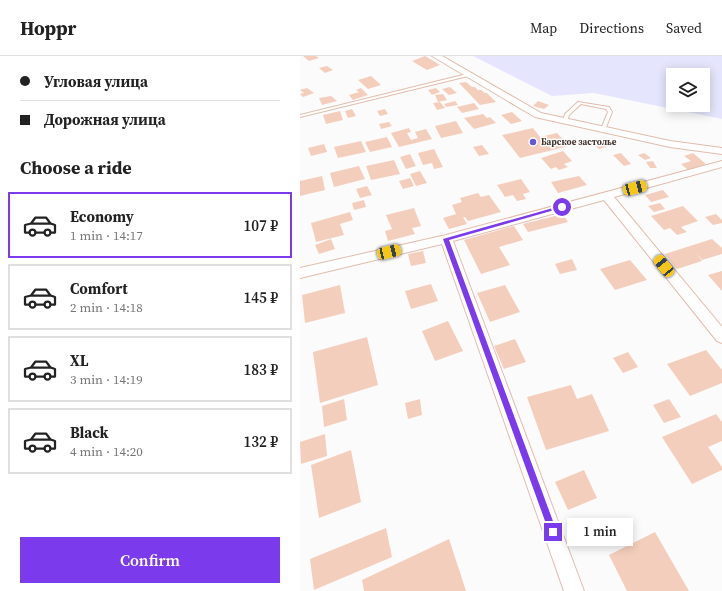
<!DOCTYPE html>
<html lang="en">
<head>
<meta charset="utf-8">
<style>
  :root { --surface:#fff; --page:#f6f6f6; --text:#222; --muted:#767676; --line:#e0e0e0; --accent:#7c3aed }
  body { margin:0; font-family:"Source Serif 4",serif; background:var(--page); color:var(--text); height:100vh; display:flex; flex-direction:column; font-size:15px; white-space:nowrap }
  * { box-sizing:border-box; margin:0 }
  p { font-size:13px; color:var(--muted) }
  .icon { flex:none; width:22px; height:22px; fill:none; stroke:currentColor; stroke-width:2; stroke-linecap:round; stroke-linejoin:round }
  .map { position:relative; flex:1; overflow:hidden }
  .drawer { display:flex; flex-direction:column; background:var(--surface); width:300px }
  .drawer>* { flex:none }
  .hud { display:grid; align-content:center; height:88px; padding:0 20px; background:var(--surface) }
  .controls { position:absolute; left:366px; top:12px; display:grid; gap:8px }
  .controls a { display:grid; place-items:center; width:44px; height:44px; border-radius:0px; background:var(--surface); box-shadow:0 2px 10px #0003; font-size:20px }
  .end { position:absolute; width:18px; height:18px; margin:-9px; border:5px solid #7c3aed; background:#fff; box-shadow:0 0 0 2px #fff }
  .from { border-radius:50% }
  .bubble { position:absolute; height:28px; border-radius:0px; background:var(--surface); box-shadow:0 2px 10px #0003; font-size:13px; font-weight:600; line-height:28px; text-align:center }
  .car { position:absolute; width:12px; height:24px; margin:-12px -6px; border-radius:5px; box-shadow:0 0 3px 1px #0007; background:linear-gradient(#f5c518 24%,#345 0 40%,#f5c518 0 76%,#345 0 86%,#f5c518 0) }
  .hud b { display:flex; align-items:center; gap:14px; height:38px; font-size:15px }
  .hud b+b { border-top:1px solid var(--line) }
  .hud i { width:10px; height:10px; background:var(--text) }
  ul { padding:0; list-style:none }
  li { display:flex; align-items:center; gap:12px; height:66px; margin:0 8px 6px; padding:0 12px; border:2px solid var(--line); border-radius:0px }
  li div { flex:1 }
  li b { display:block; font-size:15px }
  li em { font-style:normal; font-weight:600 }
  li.on { border-color:var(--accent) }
  li>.icon { width:36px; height:36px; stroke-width:1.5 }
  h2 { padding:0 20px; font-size:18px; line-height:48px }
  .primary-button { display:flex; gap:8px; margin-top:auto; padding:8px 20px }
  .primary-button a { flex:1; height:46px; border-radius:0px; background:var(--accent); color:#fff; font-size:16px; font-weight:600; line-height:46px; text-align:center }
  header { display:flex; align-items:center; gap:24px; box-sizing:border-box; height:56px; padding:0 20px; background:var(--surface); border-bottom:1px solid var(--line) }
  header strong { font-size:19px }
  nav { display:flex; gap:22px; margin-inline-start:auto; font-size:14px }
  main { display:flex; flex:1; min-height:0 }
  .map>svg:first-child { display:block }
  .green { fill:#e5e6fd; fill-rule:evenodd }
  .building { fill:#f4cebc }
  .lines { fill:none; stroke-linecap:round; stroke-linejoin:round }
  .lane-casing { stroke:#e1bdad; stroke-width:2 }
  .street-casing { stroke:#e1bdad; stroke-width:2 }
  .lane { fill:#fff; fill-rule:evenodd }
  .street { fill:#fff; fill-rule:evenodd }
  .route { fill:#7c3aed }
  .poi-dot { fill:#6559d2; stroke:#fff; stroke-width:1.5 }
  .labels { text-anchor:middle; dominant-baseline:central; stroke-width:3; stroke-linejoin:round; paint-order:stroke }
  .far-poi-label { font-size:9px; font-weight:bold; fill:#44362f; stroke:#fff; text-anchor:start }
</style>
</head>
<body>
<header>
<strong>Hoppr</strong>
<nav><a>Map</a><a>Directions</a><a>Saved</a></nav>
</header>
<main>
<section class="drawer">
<div class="hud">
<b><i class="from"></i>Угловая улица</b>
<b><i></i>Дорожная улица</b>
</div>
<h2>Choose a ride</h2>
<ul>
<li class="on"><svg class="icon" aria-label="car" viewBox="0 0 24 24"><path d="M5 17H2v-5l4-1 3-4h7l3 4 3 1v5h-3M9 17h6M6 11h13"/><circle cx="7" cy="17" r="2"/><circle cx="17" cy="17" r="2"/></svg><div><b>Economy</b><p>1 min · 14:17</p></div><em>107 ₽</em></li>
<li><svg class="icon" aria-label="car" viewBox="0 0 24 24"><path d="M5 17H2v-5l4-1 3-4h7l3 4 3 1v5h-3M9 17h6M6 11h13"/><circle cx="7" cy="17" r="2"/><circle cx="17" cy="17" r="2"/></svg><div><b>Comfort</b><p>2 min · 14:18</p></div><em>145 ₽</em></li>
<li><svg class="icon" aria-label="car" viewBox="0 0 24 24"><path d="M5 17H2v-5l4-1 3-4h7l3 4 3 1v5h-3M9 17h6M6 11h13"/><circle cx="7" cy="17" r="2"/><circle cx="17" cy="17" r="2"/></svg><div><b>XL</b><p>3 min · 14:19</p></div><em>183 ₽</em></li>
<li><svg class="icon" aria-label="car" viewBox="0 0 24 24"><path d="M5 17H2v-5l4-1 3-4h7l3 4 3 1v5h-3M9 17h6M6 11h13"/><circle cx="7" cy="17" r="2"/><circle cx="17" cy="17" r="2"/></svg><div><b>Black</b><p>4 min · 14:20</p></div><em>132 ₽</em></li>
</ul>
<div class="primary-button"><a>Confirm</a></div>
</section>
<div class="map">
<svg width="422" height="535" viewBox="0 0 422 535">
  <rect width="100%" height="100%" fill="#fbfbfb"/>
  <path class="green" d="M 173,0 L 422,0 L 422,63 L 294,37 L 252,40 ZM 373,19 L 403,19 L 403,49 L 373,49 Z"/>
  <path class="building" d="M 3,0 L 16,0 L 19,2 L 9,5 Z
    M 125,0 L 140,9 L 127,14 L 112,5 Z
    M 27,10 L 33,14 L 25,17 L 19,12 Z
    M 71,20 L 81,29 L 68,33 L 58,24 Z
    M 166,26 L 172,31 L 175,31 L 178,34 L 181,34 L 185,37 L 187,37 L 196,46 L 180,49 L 159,27 Z
    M 150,31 L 157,37 L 149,39 L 142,33 Z
    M 7,32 L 14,37 L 3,41 L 0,38 L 4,37 L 0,34 Z
    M 61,32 L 68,39 L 53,44 L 49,39 L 59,36 L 56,34 Z
    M 136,32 L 140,36 L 132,39 L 128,34 Z
    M 143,38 L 147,44 L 138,46 L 135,39 Z
    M 31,40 L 37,45 L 22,49 L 19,42 Z
    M 155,45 L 158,49 L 146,51 L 144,48 Z
    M 238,45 L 249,49 L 244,53 L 233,50 Z
    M 140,46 L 145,52 L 137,54 L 133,47 Z
    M 174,47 L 179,53 L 162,57 L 157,51 Z
    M 52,53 L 56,60 L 48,62 L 45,55 Z
    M 85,53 L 88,58 L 80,60 L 77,55 Z
    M 40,55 L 43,64 L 26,68 L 23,59 Z
    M 212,56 L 222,65 L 211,68 L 201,59 Z
    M 183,58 L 187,62 L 190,61 L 196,67 L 174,73 L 164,62 Z
    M 156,65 L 163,77 L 141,82 L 135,70 Z
    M 89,66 L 92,70 L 81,73 L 79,68 Z
    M 109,72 L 111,76 L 107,77 L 111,84 L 118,82 L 115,76 L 126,73 L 132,83 L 99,91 L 91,77 Z
    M 233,72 L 240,81 L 257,77 L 269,90 L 220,102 L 202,79 Z
    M 87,81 L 92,91 L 70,96 L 65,86 Z
    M 298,83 L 307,91 L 299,93 L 290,85 Z
    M 61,85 L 66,96 L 38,102 L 34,91 Z
    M 24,88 L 27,96 L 11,100 L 8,92 Z
    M 182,89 L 189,98 L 179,100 L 173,91 Z
    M 134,93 L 143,111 L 134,113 L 132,107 L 123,109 L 118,97 Z
    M 263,95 L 272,105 L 264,108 L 268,111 L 259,114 L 256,111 L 251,113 L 241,102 Z
    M 321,97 L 331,108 L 324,110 L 313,99 Z
    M 344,97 L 351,102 L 345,104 L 338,99 Z
    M 393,97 L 406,108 L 388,114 L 381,108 L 391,105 L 384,100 Z
    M 110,98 L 116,110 L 106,113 L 100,101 Z
    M 94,104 L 100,118 L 71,124 L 66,110 Z
    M 353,105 L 357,112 L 350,112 L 346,106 Z
    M 59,110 L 65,123 L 34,131 L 30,117 Z
    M 120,115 L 127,127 L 116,130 L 110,118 Z
    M 22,120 L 25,134 L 0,140 L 0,125 Z
    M 279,120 L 287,129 L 258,137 L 251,126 Z
    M 110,122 L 114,130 L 103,133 L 99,125 Z
    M 221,123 L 230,136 L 223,138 L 226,143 L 217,145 L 213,139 L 205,141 L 197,129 Z
    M 67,130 L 72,139 L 60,142 L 56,133 Z
    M 363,134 L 369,141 L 351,146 L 345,139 Z
    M 178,137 L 181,141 L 189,139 L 201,156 L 168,165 L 165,161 L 163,161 L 167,168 L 149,173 L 143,162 L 156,158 L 152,149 L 162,146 L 160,142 Z
    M 64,144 L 66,151 L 54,154 L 52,147 Z
    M 360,147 L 365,153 L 354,156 L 348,150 Z
    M 383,150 L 398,165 L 381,171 L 387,176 L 377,179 L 370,172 L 364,174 L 351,160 Z
    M 114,152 L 121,170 L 112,172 L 115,178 L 88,185 L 85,175 L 92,173 L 86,159 Z
    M 50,156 L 53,164 L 40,168 L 44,179 L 16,186 L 11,167 Z
    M 263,158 L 268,166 L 228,176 L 223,168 Z
    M 416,158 L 422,164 L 422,167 L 413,169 L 405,161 Z
    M 214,170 L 223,184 L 199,191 L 210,209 L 181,218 L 164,184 Z
    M 31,183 L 35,193 L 19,198 L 15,189 Z
    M 412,183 L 422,192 L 422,198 L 402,204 L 396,197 L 402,205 L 377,213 L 365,198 Z
    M 123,195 L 126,207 L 111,210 L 108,198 Z
    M 272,203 L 277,214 L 260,218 L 255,208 Z
    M 330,204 L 347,224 L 315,234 L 300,213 Z
    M 422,215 L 422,235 L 408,219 Z
    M 131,228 L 138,245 L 111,253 L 105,235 Z
    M 40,229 L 45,257 L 5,267 L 2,239 Z
    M 205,229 L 220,256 L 190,266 L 177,237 Z
    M 148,265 L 163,295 L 135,305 L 122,275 Z
    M 67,281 L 78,329 L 20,347 L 13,296 Z
    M 215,283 L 226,306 L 204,313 L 194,290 Z
    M 406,294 L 422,314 L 422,327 L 390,340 L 367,308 Z
    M 328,296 L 338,311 L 323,317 L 313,302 Z
    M 271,329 L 277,343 L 292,338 L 309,375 L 246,394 L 227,341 Z
    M 44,343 L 47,364 L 24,371 L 22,350 Z
    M 120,343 L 122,359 L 108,363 L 105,347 Z
    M 369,343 L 381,361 L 364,367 L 353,349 Z
    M 416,358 L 422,366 L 422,385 L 408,391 L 422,411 L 422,414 L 392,428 L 362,381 Z
    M 25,378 L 27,400 L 1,408 L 0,386 Z
    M 51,394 L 61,446 L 19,462 L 11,409 Z
    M 284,414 L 297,442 L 268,454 L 255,426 Z
    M 86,472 L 92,501 L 14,534 L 10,503 Z
    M 355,476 L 389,535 L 327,535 L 309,499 Z
    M 149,483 L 166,535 L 64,535 L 62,524 Z"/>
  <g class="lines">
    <g class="lane-casing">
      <path id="lane" d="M 167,18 L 168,18 L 168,20 L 0,61 L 0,59 Z
        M 278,46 L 309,51 L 312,56 L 305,74 L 301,73 L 308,56 L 306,53 L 281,48 L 269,59 L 267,66 L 263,66 L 263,65 L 265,58 Z"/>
    </g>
    <g class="street-casing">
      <path id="street" d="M 132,0 L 142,0 L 241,57 L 370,85 L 422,92 L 422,98 L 370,91 L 235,61 Z
        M 422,105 L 422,111 L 314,141 L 422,271 L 422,287 L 417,285 L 304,144 L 153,185 L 284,535 L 264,535 L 142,188 L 0,222 L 0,212 L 146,179 Z"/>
    </g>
    <use href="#lane" class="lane"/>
    <use href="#street" class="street"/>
  </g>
  <path class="route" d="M 260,150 L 265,151 L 149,184 L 257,476 L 256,479 L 253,481 L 250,479 L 249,476 L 143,183 Z"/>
  <circle class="poi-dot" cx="233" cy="86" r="4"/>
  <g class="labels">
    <g class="far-poi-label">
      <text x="241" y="86">Барское застолье</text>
    </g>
  </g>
</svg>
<div class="controls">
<a><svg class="icon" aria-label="layers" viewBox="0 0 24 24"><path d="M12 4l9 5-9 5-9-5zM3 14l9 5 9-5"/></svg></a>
</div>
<i class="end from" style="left:262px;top:151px"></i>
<i class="end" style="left:253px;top:476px"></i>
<div class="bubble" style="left:267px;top:462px;width:66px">1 min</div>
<i class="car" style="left:335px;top:132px;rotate:75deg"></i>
<i class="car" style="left:89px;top:196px;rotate:77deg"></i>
<i class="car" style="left:364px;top:210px;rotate:321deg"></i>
</div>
</main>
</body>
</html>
